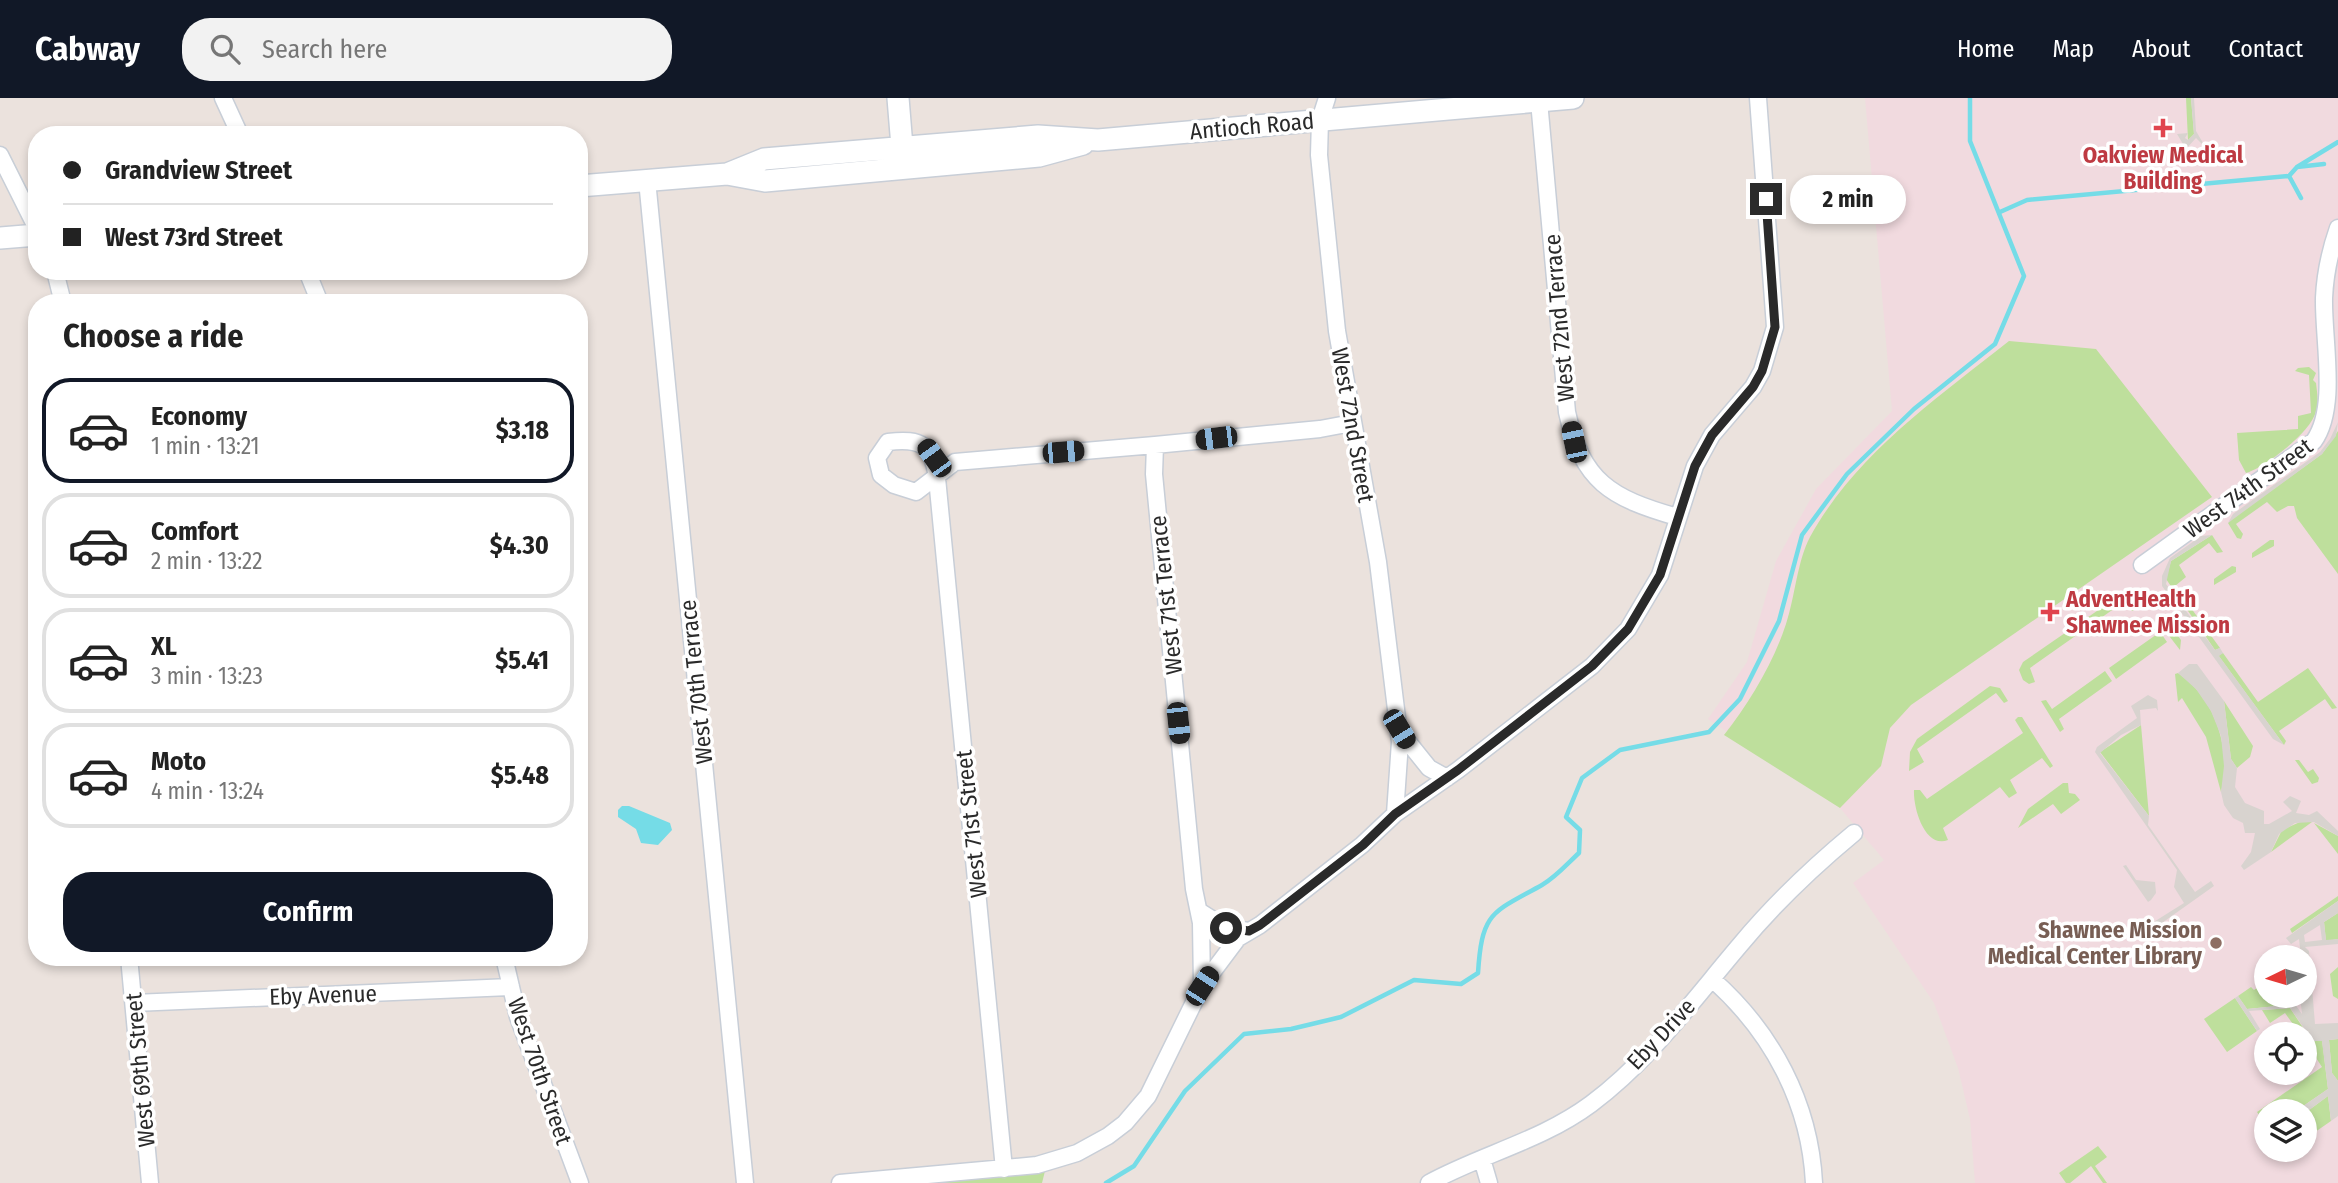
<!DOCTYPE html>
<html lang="en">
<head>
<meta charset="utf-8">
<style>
  :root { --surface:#fff; --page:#f2f2f2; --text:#222; --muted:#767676; --line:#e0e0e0; --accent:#111827 }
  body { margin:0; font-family:"Fira Sans Condensed",sans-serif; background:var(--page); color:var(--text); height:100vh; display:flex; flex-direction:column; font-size:26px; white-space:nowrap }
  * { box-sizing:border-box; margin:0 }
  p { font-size:23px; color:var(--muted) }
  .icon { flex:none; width:38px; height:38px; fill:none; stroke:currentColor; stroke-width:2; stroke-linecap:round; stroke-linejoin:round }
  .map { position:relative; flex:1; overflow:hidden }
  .drawer { position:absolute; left:28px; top:196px; width:560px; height:672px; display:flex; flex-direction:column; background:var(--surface); border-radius:28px; box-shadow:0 4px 10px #0003 }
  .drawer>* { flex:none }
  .guide { position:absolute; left:28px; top:28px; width:560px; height:154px; border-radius:28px; box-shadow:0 4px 10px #0003; display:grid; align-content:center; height:154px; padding:0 35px; background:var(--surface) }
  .needle { width:46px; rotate:265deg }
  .tools { position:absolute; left:2254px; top:847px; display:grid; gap:14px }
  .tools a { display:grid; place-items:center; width:63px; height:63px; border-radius:50%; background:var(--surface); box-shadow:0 4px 10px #0003; font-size:35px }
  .end { position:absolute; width:32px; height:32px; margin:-16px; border:9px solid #2a2a2a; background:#fff; box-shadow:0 0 0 4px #fff }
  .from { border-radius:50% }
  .bubble { position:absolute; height:49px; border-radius:24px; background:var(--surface); box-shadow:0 4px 10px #0003; font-size:23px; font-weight:700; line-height:49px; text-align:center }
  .car { position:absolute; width:21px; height:42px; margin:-21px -10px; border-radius:9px; box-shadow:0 0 5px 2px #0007; background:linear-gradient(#222 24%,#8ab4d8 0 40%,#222 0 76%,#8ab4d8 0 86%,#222 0) }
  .guide b { display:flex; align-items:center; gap:24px; height:66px; font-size:26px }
  .guide b+b { border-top:2px solid var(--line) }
  .guide i { width:18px; height:18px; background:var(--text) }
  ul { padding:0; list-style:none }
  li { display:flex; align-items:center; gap:21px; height:105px; margin:0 14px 10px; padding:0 21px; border:4px solid var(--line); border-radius:28px }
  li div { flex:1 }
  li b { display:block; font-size:26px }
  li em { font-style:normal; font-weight:700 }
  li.current { border-color:var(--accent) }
  li>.icon { width:63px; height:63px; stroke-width:1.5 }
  h2 { padding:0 35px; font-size:32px; line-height:84px }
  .button { display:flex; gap:14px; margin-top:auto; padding:14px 35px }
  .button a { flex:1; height:80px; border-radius:28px; background:var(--accent); color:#fff; font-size:28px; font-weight:700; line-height:80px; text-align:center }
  header { display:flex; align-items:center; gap:42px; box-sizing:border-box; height:98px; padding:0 35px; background:var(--accent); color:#fff }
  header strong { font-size:33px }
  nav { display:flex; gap:38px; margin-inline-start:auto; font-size:24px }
  .search { width:490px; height:63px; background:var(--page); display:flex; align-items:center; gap:18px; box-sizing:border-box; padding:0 24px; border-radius:28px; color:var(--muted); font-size:26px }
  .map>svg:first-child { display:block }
  .medical { fill:#f1dadf; fill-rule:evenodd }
  .green { fill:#bedf9c }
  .plaza { fill:#d8d3cf; fill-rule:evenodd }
  .water { fill:#75dce7 }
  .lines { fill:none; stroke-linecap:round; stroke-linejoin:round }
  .stream { stroke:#75dce7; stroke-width:4.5 }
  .street-casing { stroke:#c8ced7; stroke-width:19 }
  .secondary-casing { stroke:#c8ced7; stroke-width:24 }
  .street { stroke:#fff; stroke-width:16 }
  .secondary { stroke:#fff; stroke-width:21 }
  .route { stroke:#2a2a2a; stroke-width:9 }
  .health-dot { fill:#e0444e; stroke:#fff; stroke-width:2.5 }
  .education-dot { fill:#8d6e63; stroke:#fff; stroke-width:2.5 }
  .labels { text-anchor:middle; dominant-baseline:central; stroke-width:7; stroke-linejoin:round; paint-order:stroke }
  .street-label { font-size:23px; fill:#2a2a2a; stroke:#fff }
  .health-label { font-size:23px; font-weight:bold; fill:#be3a42; stroke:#fff }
  .education-label { font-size:23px; font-weight:bold; fill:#785e54; stroke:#fff; text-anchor:end }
</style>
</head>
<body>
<header>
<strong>Cabway</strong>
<div class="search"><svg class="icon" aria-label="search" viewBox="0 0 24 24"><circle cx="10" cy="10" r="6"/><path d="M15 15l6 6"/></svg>Search here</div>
<nav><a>Home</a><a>Map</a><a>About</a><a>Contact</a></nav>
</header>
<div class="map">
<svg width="2338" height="1085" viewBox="0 0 2338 1085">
  <rect width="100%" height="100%" fill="#ebe2dd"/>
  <path class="medical" d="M 1865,0 L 2338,0 L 2338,1085 L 1975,1085 L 1970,1021 L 1958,970 L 1934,905 L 1853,785 L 1884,762 L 1840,710 L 1708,621 L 1747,564 L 1776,463 L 1816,391 L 1892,313 ZM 2266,859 L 2305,859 L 2305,898 L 2266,898 ZM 2266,936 L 2305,936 L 2305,975 L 2266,975 ZM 2266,1013 L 2305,1013 L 2305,1052 L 2266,1052 Z"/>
  <path class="green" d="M 2186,0 L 2191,0 L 2194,36 L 2188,42 Z
    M 2009,243 L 2096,251 L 2212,399 L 1911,607 L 1890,630 L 1881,668 L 1840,710 L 1724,637 C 1749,605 1773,566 1786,526 C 1795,499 1797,464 1810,439 C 1855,357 1937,300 2009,243 Z
    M 2309,269 L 2316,275 L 2313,282 L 2316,285 C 2317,294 2319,305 2316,313 C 2311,336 2260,372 2246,375 L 2239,362 L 2237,335 L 2298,331 L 2298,318 L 2311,315 L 2309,277 L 2295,273 L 2298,270 Z
    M 2338,333 L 2338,476 L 2297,420 L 2294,408 L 2288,408 L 2277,414 L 2267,404 L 2236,426 L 2243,436 L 2241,441 L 2237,440 L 2228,425 L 2233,420 L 2322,356 Z
    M 2212,437 L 2223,454 L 2217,455 L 2209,445 L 2179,467 L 2186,479 L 2175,488 L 2220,550 L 2215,552 L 2166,481 L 2171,463 Z
    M 2270,442 L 2274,442 L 2274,448 L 2252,460 L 2252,455 Z
    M 2232,468 L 2236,469 L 2236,474 L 2214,487 L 2214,481 Z
    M 2137,493 L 2145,498 L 2143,508 L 2132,513 L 2125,503 L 2030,570 L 2035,584 L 2029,586 L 2023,582 L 2019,572 L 2023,564 L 2123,495 Z
    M 2159,518 L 2164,519 L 2181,542 L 2180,552 L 2156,521 Z
    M 2160,534 L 2167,544 L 2116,581 L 2109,570 Z
    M 2223,555 L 2258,604 L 2308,570 L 2337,610 L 2332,611 L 2325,601 L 2279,633 L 2286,643 L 2284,647 L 2218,557 Z
    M 2105,573 L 2112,583 L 2059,621 L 2064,631 L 2060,634 L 2041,603 L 2046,602 L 2052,611 Z
    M 2178,575 C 2215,600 2232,651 2221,694 L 2206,639 L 2182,600 L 2178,604 L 2175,576 Z
    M 1990,588 L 2000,590 L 2008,603 L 2004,605 L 1996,595 L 1917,651 L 1924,664 L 1909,673 L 1910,654 L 1917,641 Z
    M 2224,603 L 2253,648 L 2250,659 L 2237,670 L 2231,661 Z
    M 2018,619 L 2022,619 L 2053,668 L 2050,670 L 2042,660 L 2010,682 L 2017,695 L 2009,700 L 2000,689 L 1943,730 L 1948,742 C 1925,751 1913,710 1914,692 L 1920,692 L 1927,701 L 2023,635 L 2015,622 Z
    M 2141,627 L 2149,718 L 2100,654 Z
    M 2295,662 L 2299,662 L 2308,674 L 2313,671 L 2319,680 L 2318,684 L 2312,686 Z
    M 2063,685 L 2068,685 L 2069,695 L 2075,696 L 2080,702 L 2061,716 L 2053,706 L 2018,730 L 2028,711 Z
    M 2300,724 L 2312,724 L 2271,754 L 2282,732 Z
    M 2314,725 L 2338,738 L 2338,756 Z
    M 2338,798 L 2338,803 L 2292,835 L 2290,831 Z
    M 2338,815 L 2338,841 L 2326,843 L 2324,824 Z
    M 2338,869 L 2338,901 L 2333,898 L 2330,876 Z
    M 2261,887 L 2266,898 L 2282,898 L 2288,907 L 2247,911 L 2238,898 L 2251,889 L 2254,892 Z
    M 2235,900 L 2257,933 L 2227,954 L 2204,921 Z
    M 2290,910 L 2312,943 L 2322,942 L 2328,991 L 2296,1013 L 2266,1013 L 2266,1026 L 2257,1014 L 2322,969 L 2305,943 L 2305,936 L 2300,936 L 2285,915 L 2270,925 L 2262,912 Z
    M 2338,941 L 2338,983 L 2332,975 L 2329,942 Z
    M 2328,998 L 2331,1023 L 2305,1041 L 2305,1015 Z
    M 2098,1048 L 2107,1059 L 2095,1068 L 2107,1085 L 2103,1085 L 2091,1068 L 2070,1085 L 2066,1085 L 2059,1075 Z
    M 1045,1073 L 1042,1085 L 934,1085 Z"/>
  <path class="plaza" d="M 2191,0 L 2194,0 L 2196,33 L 2206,50 L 2196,40 L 2186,51 L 2151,54 L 2152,69 L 2149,69 L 2145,52 L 2182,49 L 2183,46 L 2177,36 L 2188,35 L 2185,40 L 2188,42 L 2194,36 Z
    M 2338,324 L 2336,338 L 2322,356 L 2228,425 L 2233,416 L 2320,354 L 2330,341 Z
    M 2212,437 L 2171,463 L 2166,486 L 2215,552 L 2220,550 L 2223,555 L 2219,558 L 2284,647 L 2273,641 L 2162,488 L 2162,478 L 2170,460 L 2201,438 Z
    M 2189,566 L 2197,566 L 2224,603 L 2231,661 L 2237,670 L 2235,689 L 2245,705 L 2264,713 L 2264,726 L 2269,726 L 2292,713 L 2283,704 L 2290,698 L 2301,703 L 2296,715 L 2309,717 L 2317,713 L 2338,733 L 2338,738 L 2314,724 L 2295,725 L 2279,736 L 2271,754 L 2244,772 L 2241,768 L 2251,754 L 2255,735 L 2245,735 L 2243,725 L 2233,720 L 2224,707 L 2221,694 L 2224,668 L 2221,638 L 2211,613 L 2196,591 L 2178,575 Z
    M 2148,597 L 2157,602 L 2158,613 L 2156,610 L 2140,612 L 2141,627 L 2121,637 L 2100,655 L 2149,718 L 2148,727 L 2195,794 L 2211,783 L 2214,788 L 2145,837 L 2141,832 L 2184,805 L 2174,789 L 2177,772 L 2095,654 L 2097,649 L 2137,620 L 2131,608 Z
    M 2126,767 L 2136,782 L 2155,784 L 2156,795 L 2151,802 L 2148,804 L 2123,768 Z
    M 2338,803 L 2338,815 L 2324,824 L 2326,842 L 2338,841 L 2338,846 L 2305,849 L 2309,853 L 2315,926 L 2338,925 L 2338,941 L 2329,942 L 2332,975 L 2338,983 L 2338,1018 L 2331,1023 L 2328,998 L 2305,1015 L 2296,1013 L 2328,991 L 2322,943 L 2313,943 L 2290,910 L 2249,913 L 2260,931 L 2257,933 L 2235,900 L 2238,898 L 2247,911 L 2287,907 L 2282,898 L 2289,898 L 2302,916 L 2300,898 L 2305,898 L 2305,859 L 2301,859 L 2299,841 L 2291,846 L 2286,840 ZM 2320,827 L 2322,842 L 2305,844 L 2304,837 Z"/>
  <path class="water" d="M 622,708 L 629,708 L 670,725 L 672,732 L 658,747 L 641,745 L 636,731 L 618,719 L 618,712 Z"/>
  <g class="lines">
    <path class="stream" d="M 2239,57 L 2239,60
      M 2297,69 L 2338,44
      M 2289,78 L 2301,100
      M 2000,114 L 2027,102 L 2289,78 L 2297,69 L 2324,66
      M 1106,1085 L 1134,1068 L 1185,993 L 1244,936 L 1291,931 L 1341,919 L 1414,882 L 1461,886 L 1478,875 C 1482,813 1492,815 1542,787 C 1556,779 1568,765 1579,755 L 1580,732 L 1566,719 L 1582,680 L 1620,652 L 1709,634 L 1740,601 L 1779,523 L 1802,437 L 1847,376 L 1914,311 L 1995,246 L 2024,178 L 1970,43 L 1970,0"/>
    <g class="street-casing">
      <path id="street" d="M 223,0 L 240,37
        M 1327,0 L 1320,22 L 1319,57 L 1337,233 L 1378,464 L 1400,644 L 1395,716
        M 1539,3 L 1567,314 C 1582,384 1611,400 1677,419
        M 0,57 L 37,131
        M 647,82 L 745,1085
        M 55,173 L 63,205
        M 307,173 L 320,205
        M 1155,347 L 1154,376 L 1194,791 L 1201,825 L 1202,888
        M 2142,467 L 2314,343 C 2338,309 2323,242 2324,200 C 2325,176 2330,153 2338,130
        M 1400,634 L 1429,670 L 1447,680
        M 1199,813 L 1226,830 L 1249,833
        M 129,859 L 150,1085
        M 504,859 L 518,919 L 580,1085
        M 1712,881 C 1772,934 1810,1005 1814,1085
        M 134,905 L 511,889
        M 1482,1061 L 1489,1085
        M 1004,1071 L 937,380 C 932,347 922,340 888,344 L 877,360 L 881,377 L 894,387 L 916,394 L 955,364 L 1155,347 L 1320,331 L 1352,325
        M 840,1085 L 1037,1067 L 1077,1055 L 1108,1038 L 1125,1025 L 1148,998 L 1202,888 L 1238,840 L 1260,827 L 1362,747 L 1395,716 L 1458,672 L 1592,568 L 1628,531 L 1660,477 L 1695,368 L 1712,337 L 1753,289 L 1762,273 L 1775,229 L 1758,0
        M 1429,1085 C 1482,1056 1541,1043 1591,1006 C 1649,963 1694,901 1740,847 C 1774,806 1813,769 1854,735"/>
    </g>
    <g class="secondary-casing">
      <path id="secondary" d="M 898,0 L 903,61
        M 727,76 L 764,61 L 1038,38 L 1098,42 L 1573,0
        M 579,88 L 727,76 L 765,83 L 1039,58 L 1083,46
        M 0,140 L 37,137"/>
    </g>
    <use href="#street" class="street"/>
    <use href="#secondary" class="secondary"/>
  </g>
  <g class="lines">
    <path class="route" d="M 1226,830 L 1249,833 L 1260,827 L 1363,747 L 1395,716 L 1458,672 L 1592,568 L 1628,531 L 1660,477 L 1695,368 L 1712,337 L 1753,289 L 1762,273 L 1775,229 L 1766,101"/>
  </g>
  <g class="health-dot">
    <path d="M2159.5 19.5h7v7h7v7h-7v7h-7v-7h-7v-7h7z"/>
    <path d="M2046.5 503.5h7v7h7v7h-7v7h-7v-7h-7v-7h7z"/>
  </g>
  <circle class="education-dot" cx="2216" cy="845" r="7"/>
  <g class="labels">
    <g class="street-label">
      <text transform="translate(1252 28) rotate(-5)">Antioch Road</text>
      <text transform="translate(1559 220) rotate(-95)">West 72nd Terrace</text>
      <text transform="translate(1353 327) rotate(80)">West 72nd Street</text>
      <text transform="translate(2248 390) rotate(-36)">West 74th Street</text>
      <text transform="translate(1166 497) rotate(-96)">West 71st Terrace</text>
      <text transform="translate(696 584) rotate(-96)">West 70th Terrace</text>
      <text transform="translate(971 726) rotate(-96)">West 71st Street</text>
      <text transform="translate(323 897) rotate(-2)">Eby Avenue</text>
      <text transform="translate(1661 936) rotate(-47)">Eby Drive</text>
      <text transform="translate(140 972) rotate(-95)">West 69th Street</text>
      <text transform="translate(540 973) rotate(71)">West 70th Street</text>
    </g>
    <g class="health-label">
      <text x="2163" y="57">Oakview Medical<tspan x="2163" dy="26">Building</tspan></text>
      <text x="2066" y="501" text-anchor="start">AdventHealth<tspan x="2066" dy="26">Shawnee Mission</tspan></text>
    </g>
    <g class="education-label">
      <text x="2202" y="832">Shawnee Mission<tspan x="2202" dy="26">Medical Center Library</tspan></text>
    </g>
  </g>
</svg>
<div class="tools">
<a><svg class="needle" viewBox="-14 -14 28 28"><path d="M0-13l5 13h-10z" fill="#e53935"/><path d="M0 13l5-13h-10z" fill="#767676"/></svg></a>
<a><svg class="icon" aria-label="locate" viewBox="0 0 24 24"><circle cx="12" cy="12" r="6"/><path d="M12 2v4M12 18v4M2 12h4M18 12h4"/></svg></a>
<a><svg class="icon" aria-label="layers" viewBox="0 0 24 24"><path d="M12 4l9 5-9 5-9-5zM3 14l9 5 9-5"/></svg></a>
</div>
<i class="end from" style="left:1226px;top:830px"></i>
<i class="end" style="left:1766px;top:101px"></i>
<div class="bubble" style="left:1790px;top:77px;width:116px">2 min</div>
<i class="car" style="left:1216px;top:340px;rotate:263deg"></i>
<i class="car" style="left:1574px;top:344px;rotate:348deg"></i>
<i class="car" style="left:1063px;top:354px;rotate:85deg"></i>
<i class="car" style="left:934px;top:360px;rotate:324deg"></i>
<i class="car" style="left:1178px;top:625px;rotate:174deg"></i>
<i class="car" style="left:1399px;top:631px;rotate:149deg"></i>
<i class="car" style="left:1202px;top:888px;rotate:33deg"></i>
<div class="guide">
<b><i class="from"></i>Grandview Street</b>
<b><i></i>West 73rd Street</b>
</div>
<section class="drawer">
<h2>Choose a ride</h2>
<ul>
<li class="current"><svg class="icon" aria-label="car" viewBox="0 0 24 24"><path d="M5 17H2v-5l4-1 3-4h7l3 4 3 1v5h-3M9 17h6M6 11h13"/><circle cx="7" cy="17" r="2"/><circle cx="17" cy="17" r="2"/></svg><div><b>Economy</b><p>1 min · 13:21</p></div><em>$3.18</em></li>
<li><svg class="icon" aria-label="car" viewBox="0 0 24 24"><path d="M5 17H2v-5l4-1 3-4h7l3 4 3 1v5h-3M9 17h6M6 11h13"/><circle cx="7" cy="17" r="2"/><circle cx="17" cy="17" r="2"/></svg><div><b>Comfort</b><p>2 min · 13:22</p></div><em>$4.30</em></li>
<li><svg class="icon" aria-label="car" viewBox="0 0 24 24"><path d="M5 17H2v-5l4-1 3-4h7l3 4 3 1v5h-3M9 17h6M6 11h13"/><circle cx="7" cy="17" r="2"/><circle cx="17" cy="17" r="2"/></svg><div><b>XL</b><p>3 min · 13:23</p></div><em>$5.41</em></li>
<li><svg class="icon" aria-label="car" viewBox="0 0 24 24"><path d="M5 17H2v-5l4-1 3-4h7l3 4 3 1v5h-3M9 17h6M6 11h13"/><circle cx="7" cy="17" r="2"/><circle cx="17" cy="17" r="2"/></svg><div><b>Moto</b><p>4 min · 13:24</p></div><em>$5.48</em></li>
</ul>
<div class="button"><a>Confirm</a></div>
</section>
</div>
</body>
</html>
